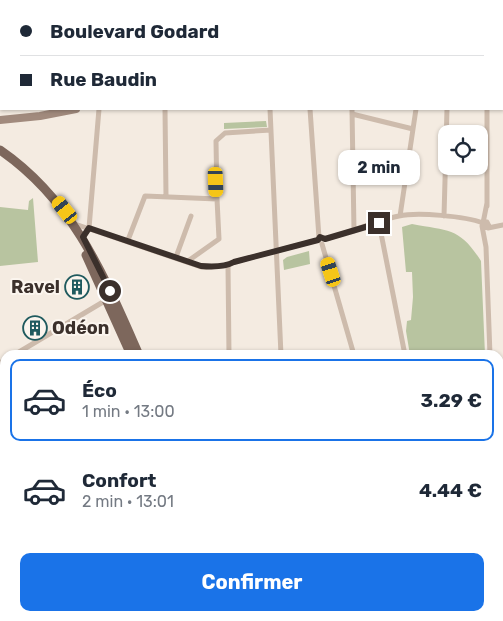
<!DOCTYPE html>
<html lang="fr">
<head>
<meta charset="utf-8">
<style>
  :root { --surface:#fff; --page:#f2f2f3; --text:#1f2937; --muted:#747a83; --line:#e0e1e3; --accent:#1a73e8 }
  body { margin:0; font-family:Rubik,sans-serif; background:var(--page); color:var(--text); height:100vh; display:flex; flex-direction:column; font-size:19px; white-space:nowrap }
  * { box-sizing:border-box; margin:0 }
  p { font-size:16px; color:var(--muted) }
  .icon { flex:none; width:28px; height:28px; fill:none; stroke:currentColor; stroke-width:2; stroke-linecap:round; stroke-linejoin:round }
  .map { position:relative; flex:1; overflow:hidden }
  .details { position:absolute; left:0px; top:350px; width:504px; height:271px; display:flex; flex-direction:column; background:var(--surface); border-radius:15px 15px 0 0; box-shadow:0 1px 4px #0004 }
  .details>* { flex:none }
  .guide { position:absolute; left:0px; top:0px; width:504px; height:110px; box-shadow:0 1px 4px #0004; display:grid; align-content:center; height:110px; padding:0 20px; background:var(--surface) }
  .buttons { position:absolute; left:438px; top:125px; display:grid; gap:10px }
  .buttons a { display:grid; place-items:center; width:50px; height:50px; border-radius:10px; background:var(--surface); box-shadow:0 1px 4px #0004; font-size:25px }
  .end { position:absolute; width:22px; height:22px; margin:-11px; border:6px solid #3b302b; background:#fff; box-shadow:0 0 0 2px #fff }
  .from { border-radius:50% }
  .bubble { position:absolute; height:35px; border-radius:10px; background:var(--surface); box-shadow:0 1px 4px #0004; font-size:16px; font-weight:700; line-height:35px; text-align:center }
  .car { position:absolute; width:15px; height:30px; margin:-15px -8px; border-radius:6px; box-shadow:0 0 4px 1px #0007; background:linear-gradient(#f5c518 24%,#345 0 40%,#f5c518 0 76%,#345 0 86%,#f5c518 0) }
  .guide b { display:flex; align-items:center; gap:18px; height:48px; font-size:19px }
  .guide b+b { border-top:1px solid var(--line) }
  .guide i { width:12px; height:12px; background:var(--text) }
  ul { padding:9px 0 0; list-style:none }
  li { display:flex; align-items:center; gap:15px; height:82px; margin:0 10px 8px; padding:0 10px; border:2px solid transparent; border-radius:10px }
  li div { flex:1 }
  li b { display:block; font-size:19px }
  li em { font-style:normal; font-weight:700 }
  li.selected { border-color:var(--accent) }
  li>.icon { width:45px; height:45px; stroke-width:1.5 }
  .action { display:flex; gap:10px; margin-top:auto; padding:10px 20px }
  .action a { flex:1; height:58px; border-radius:10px; background:var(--accent); color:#fff; font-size:20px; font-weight:700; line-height:58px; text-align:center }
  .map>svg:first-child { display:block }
  .green { fill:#b8c4a0 }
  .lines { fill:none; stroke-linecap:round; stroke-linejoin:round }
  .street { stroke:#cdbbac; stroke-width:5 }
  .secondary { stroke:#a18a7d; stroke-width:8 }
  .primary { stroke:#7d675c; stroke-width:9 }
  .route { stroke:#3b302b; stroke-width:6 }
  .labels { text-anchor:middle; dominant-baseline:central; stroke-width:4; stroke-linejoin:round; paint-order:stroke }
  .poi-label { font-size:18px; font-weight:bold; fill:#3b302b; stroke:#fbf5ee; text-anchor:end }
</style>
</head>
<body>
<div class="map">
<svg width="503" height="621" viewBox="0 0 503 621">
  <rect width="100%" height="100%" fill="#f4ebe1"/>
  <path class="green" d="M 266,121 L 267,127 L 224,129 L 224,123 Z
    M 33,198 L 38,262 L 0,266 L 0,207 L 28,210 L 29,201 Z
    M 412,224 C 450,231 460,228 481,261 L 485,355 L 410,355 L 406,331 L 407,321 L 411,320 L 413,297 L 412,272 L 406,272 L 402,227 Z
    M 309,251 L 310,264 L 284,270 L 283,260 L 287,257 Z
    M 503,430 L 503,607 L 499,613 L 499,431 Z
    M 421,616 L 484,616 L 484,621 L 422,621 Z"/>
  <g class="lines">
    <path class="street" d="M 55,0 L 55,1
      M 170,0 L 170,1
      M 270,1 L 270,0
      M 328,1 L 328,0
      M 412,1 L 412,0
      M 462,1 L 462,0
      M 502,34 L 503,34
      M 165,109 L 166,196
      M 270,109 L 281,355
      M 310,109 L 319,238
      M 352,109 L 354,231
      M 352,114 L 413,129
      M 217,199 L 216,141 L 225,133 L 271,130
      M 487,206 L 487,109
      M 400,216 L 416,109
      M 444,216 L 447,109
      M 379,223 L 405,355
      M 75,224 L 201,267 C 212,267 225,267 234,262 L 318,240
      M 484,228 L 489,226 L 487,222 L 483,223 L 482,226 L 486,247 L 490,355
      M 488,228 L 503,225
      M 83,237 L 89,228 L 99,109
      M 325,239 C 350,233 374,221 399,216 C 417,212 465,216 483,223 L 487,203
      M 128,240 L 145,196 L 217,199 L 219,239 L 188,261
      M 322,244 L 354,355
      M 176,257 L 191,216
      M 228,266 L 229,355
      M 14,355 L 108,299
      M 0,363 L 5,360
      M 499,426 L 503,426
      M 182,616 L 184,621
      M 229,616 L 230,621
      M 294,616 L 294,621
      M 355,616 L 355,621
      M 419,616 L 419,621
      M 489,616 L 489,621
      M 195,621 L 196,616"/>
    <path class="secondary" d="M 502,100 L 503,100
      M 0,120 L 40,116 L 76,109"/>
    <path class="primary" d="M 0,150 C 74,201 104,276 139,355
      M 86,255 L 131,355
      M 255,616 L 257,621"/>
  </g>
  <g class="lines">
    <path class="route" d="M 110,291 L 83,237 L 89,228 L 201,266 C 212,267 225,267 234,262 L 318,240 L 320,237 L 325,239 L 379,223"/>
  </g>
  <defs>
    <g id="building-ring" transform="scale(1.25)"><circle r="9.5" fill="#fbf5ee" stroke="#1f5a5e" stroke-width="1.5"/><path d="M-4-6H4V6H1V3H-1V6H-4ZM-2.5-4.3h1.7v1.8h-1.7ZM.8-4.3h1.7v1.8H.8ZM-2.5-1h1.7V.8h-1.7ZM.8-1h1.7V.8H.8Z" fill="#1f5a5e"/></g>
  </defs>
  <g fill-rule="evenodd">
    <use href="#building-ring" x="77" y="287"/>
    <use href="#building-ring" x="35" y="328"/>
  </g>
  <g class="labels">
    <g class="poi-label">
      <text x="60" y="287">Ravel</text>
      <text x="52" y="328" text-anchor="start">Odéon</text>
    </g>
  </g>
</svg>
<div class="buttons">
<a><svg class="icon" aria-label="locate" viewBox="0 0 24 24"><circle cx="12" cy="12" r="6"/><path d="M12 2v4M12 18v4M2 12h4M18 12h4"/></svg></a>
</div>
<i class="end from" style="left:110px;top:291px"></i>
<i class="end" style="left:379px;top:223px"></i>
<div class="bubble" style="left:338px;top:150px;width:82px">2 min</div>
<i class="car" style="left:216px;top:182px;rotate:178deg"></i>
<i class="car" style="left:65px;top:210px;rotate:321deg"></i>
<i class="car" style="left:331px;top:272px;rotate:342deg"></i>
<div class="guide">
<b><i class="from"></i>Boulevard Godard</b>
<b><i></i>Rue Baudin</b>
</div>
<section class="details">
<ul>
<li class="selected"><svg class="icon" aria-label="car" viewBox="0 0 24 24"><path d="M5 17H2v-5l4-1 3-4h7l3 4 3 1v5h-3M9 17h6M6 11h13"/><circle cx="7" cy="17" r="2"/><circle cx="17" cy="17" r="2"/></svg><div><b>Éco</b><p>1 min · 13:00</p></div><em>3.29 €</em></li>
<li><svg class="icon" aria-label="car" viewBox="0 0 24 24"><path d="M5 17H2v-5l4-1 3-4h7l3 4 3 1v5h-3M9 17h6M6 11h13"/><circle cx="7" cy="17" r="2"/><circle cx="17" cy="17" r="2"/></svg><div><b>Confort</b><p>2 min · 13:01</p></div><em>4.44 €</em></li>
</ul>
<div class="action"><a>Confirmer</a></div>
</section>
</div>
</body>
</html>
